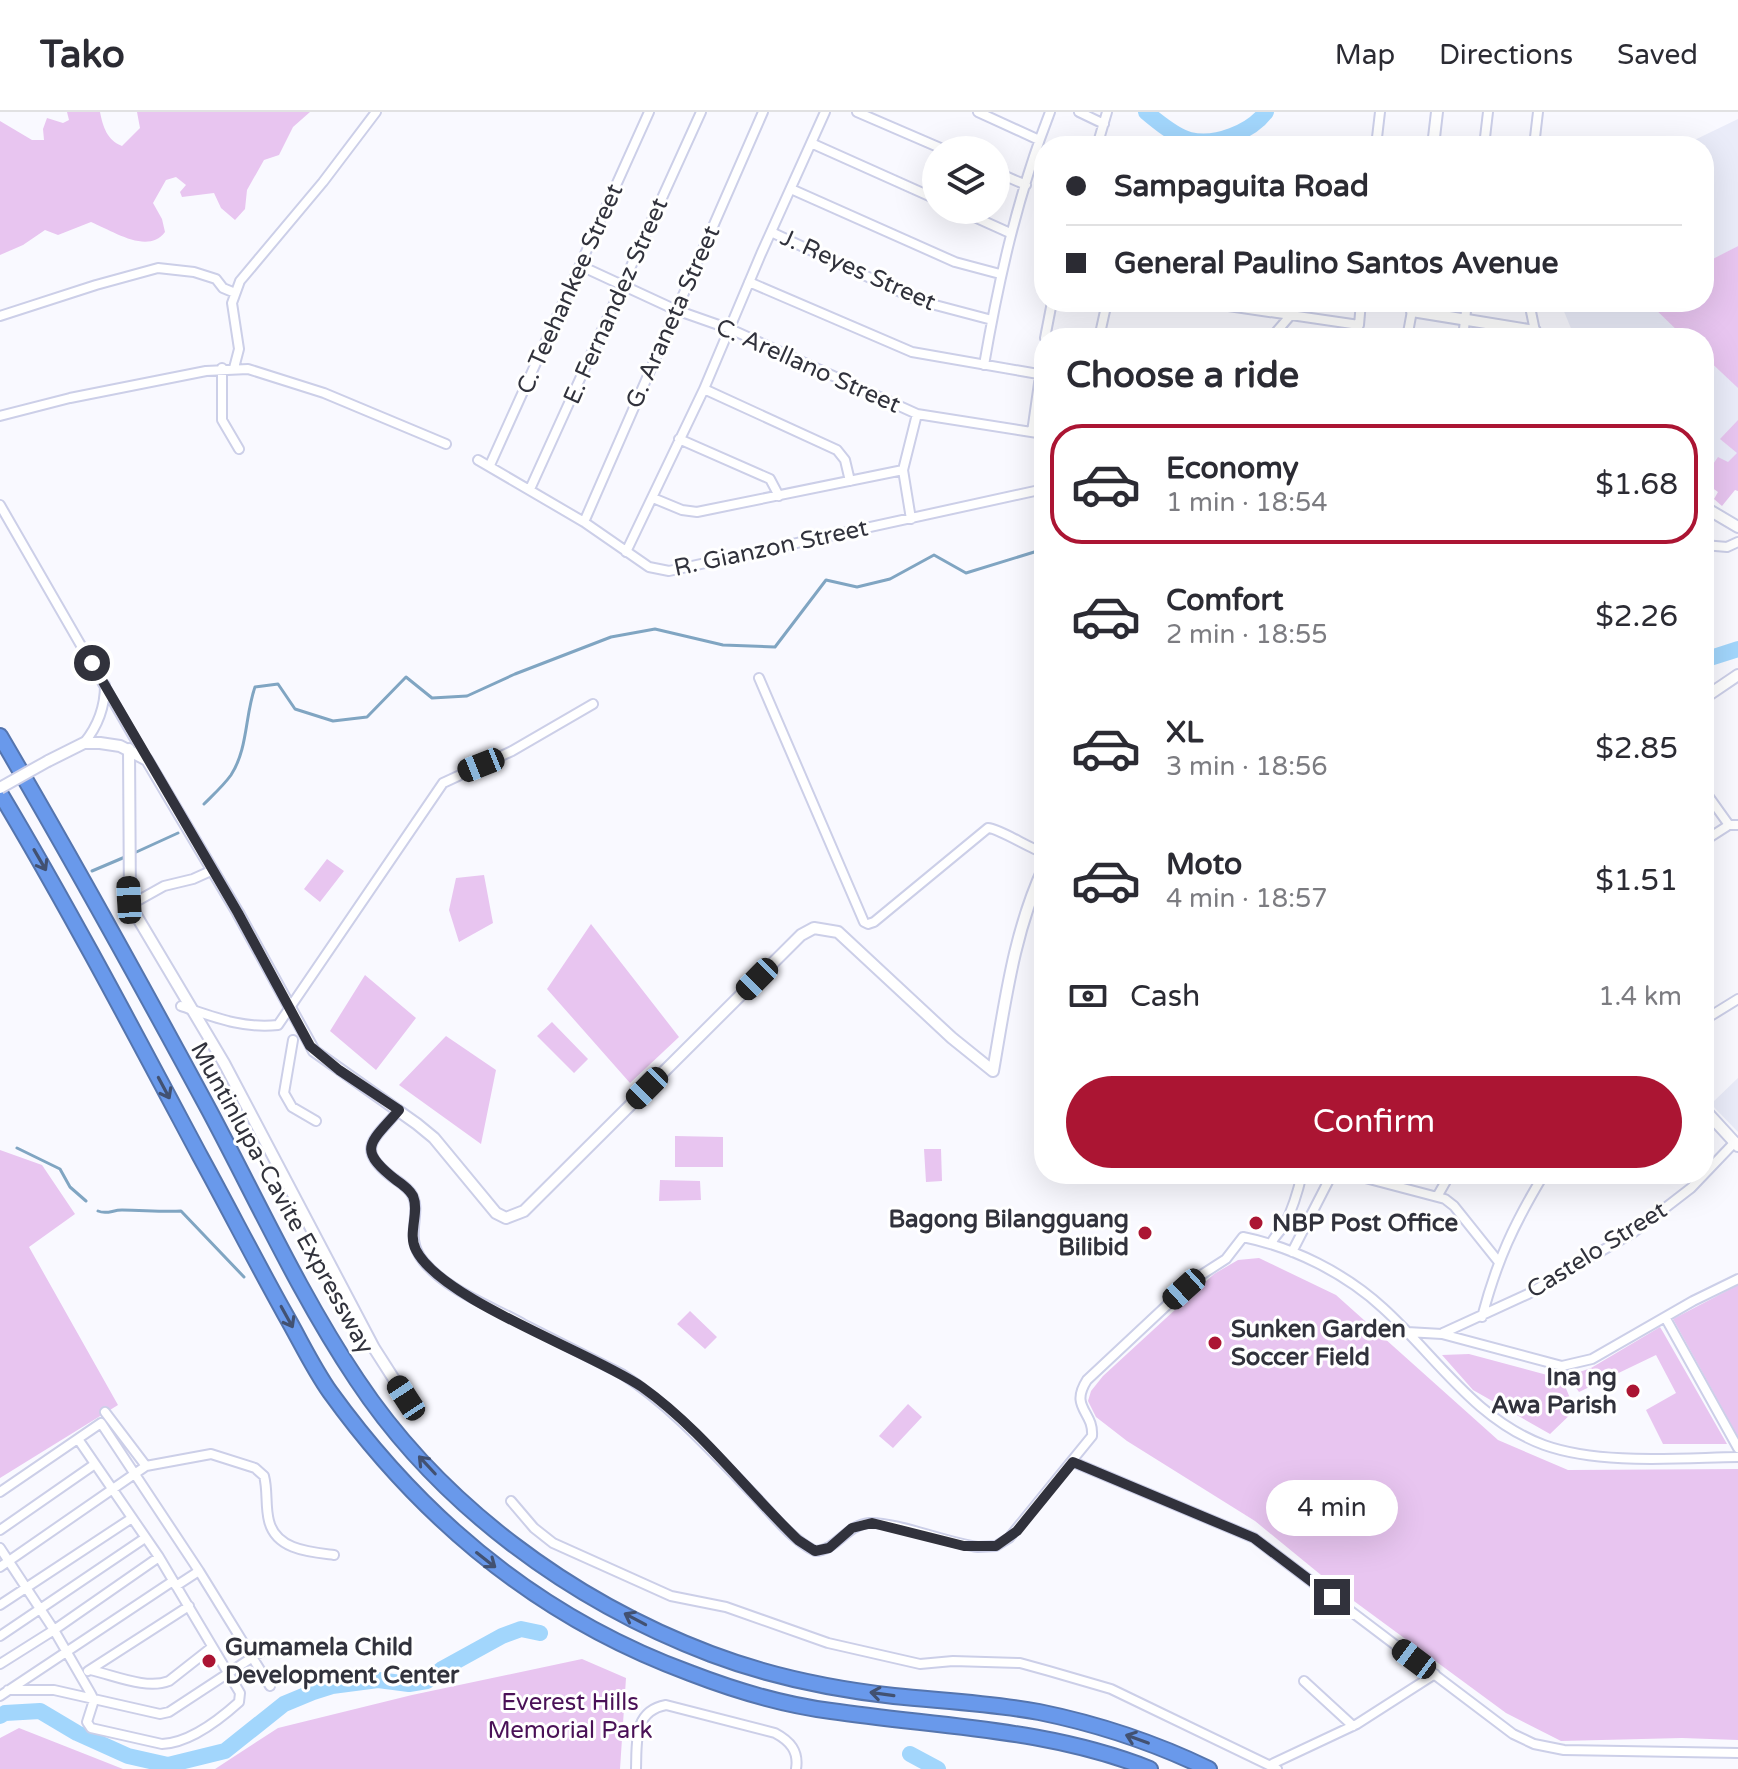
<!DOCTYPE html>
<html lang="en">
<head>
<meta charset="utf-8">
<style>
  :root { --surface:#fff; --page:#f7f7f7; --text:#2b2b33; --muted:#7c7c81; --line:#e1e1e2; --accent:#ab1533 }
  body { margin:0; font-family:"Varela Round",sans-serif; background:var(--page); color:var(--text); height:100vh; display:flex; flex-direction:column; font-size:30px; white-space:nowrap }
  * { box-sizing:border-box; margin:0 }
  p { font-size:26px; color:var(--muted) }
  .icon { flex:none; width:44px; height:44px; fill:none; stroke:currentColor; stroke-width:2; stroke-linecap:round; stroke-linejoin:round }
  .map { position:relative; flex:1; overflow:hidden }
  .details { position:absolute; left:1034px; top:216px; width:680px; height:856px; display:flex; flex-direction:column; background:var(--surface); border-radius:32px; box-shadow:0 8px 32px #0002 }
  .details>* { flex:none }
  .top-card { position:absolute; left:1034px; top:24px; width:680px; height:176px; border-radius:32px; box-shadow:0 8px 32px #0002; display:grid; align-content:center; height:176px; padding:0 32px; background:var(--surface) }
  .controls { position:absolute; left:922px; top:24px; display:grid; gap:16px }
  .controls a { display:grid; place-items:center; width:88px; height:88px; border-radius:50%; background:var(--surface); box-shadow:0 8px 32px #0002; font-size:40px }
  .end { position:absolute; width:36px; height:36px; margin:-18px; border:10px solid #31323c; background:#fff; box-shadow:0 0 0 4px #fff }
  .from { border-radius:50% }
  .bubble { position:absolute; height:56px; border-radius:28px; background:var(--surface); box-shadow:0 8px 32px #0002; font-size:26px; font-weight:600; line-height:56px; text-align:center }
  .car { position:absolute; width:24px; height:48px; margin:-24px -12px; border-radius:10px; box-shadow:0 0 6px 2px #0007; background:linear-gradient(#222 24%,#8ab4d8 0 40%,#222 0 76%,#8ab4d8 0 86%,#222 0) }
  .top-card b { display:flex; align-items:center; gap:28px; height:76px; font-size:30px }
  .top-card b+b { border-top:2px solid var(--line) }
  .top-card i { width:20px; height:20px; background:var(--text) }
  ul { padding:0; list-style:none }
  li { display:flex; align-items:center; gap:24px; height:120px; margin:0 16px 12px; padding:0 16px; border:4px solid transparent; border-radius:32px }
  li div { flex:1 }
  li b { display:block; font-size:30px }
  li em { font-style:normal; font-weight:600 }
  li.current { border-color:var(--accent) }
  li>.icon { width:72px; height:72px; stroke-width:1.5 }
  h2 { padding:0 32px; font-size:36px; line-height:96px }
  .pay { display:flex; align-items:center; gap:20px; height:88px; padding:0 32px; font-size:30px }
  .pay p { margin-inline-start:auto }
  .cta { display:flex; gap:16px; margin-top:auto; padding:16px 32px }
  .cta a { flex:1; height:92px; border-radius:48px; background:var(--accent); color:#fff; font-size:32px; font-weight:600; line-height:92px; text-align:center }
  header { display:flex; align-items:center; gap:48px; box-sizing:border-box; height:112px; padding:0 40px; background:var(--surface); border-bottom:2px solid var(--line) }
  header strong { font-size:38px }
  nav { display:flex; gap:44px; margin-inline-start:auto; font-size:28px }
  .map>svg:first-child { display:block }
  .built { fill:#eaecf9 }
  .green { fill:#e8c5f0 }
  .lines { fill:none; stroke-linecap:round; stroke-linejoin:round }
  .stream { stroke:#80a5c2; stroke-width:3 }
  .river { stroke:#a2d6fc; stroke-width:16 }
  .minor-casing { stroke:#cccfe8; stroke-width:12 }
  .tertiary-casing { stroke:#cccfe8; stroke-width:14 }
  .motorway-casing { stroke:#5575ae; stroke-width:18 }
  .minor { stroke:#fff; stroke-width:8 }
  .tertiary { stroke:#fff; stroke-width:10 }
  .motorway { stroke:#6999eb; stroke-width:14 }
  .tertiary-bridge-casing { stroke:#cccfe8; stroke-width:14; stroke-linecap:butt }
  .tertiary-bridge { stroke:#fff; stroke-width:10 }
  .oneway { stroke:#425171 }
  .route { stroke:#31323c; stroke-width:10 }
  .poi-dot { fill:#ab1533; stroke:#fff; stroke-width:3 }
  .labels { text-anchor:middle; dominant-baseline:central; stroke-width:6; stroke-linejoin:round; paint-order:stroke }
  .street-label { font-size:24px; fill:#31323c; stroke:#fff }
  .poi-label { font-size:24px; font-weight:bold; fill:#31323c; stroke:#fff; text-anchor:start }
  .park-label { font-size:24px; fill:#4a1157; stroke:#fff }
</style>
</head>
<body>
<header>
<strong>Tako</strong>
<nav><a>Map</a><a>Directions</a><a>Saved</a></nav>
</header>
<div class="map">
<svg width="1738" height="1657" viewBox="0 0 1738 1657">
  <rect width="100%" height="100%" fill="#f9f9ff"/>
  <path class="built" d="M 1738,7 L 1738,134 L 1707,151 L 1738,180 L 1738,376 L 1704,360 L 1704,226 L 1575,226 L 1563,197 L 1575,190 L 1704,190 L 1704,34 L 1682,34 Z
    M 1738,966 L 1738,1020 L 1711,992 Z"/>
  <path class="green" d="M 67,0 L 100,0 C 103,15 107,28 122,34 L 140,16 L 137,0 L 310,0 L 293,15 L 279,43 L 264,48 L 247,78 L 245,97 L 235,108 L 221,96 L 214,81 L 182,85 L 180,80 L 186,73 L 176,65 L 166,68 L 153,91 L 162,107 L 165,120 C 148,143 113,119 91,110 L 58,123 L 45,118 L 23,133 L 0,143 L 0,9 L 32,28 L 44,28 L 43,17 L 47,6 L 63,11 L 69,8 Z
    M 1738,134 L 1738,276 L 1704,244 L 1704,226 L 1685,226 L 1648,190 L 1704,190 L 1704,148 L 1707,150 Z
    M 1738,308 L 1738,379 L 1735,378 L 1722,394 L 1714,387 L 1718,380 L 1704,370 L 1704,365 L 1718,345 L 1728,350 L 1737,341 L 1720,327 Z
    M 327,747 L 344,759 L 320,790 L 304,777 Z
    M 484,763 L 493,811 L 459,830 L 449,798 L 456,766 Z
    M 591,812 L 679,925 L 630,971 L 547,877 Z
    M 365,863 L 416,906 L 376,958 L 330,919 Z
    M 552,910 L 588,947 L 574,961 L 537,924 Z
    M 446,924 L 496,958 L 481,1032 L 399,973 Z
    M 675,1024 L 723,1025 L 723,1055 L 675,1055 Z
    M 924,1037 L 941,1037 L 942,1069 L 926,1070 Z
    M 0,1038 L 42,1053 L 75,1102 L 29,1135 L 118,1293 L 0,1366 Z
    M 660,1068 L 700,1069 L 701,1088 L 659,1089 Z
    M 1259,1146 L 1336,1183 L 1498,1328 L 1568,1358 L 1738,1357 L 1738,1628 L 1682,1626 L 1561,1629 L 1506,1601 L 1343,1481 L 1255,1409 L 1127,1329 L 1096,1305 L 1088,1289 L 1091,1279 L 1103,1264 L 1214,1162 L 1238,1148 Z
    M 1738,1173 L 1738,1325 L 1673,1207 Z
    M 690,1199 L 717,1225 L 705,1237 L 677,1212 Z
    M 1660,1215 L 1663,1220 L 1727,1332 L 1663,1332 L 1646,1298 L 1676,1281 L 1656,1243 L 1579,1280 L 1568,1264 L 1591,1256 Z
    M 1469,1242 L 1562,1267 L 1575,1298 L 1550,1322 L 1473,1278 L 1442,1243 Z
    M 908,1292 L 922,1305 L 893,1336 L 879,1324 Z
    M 582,1547 L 626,1566 L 620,1657 L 215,1657 L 278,1616 L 412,1583 Z
    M 19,1616 L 123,1657 L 0,1657 L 0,1626 Z"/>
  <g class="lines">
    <path class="stream" d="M 204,692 C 213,683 224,673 231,663 C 248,637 245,603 255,575 L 278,572 L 295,597 L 333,609 L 367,605 L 406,565 L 432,586 L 467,584 L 515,562 L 611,525 L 655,517 L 723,533 L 775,535 L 826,468 L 857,475 L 890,467 L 934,443 L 966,461 L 1044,437
      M 132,742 L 178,721
      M 92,759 L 125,745
      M 17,1036 L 60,1057 L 70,1075 L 86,1089
      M 98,1099 C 107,1103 112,1098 122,1098 C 142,1098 161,1100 181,1099 L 244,1165"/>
    <path class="river" d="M 1146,0 C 1158,10 1176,25 1190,28 C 1216,34 1251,20 1266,0
      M 1704,548 L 1738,537
      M 0,1604 L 5,1601 L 40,1599 L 77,1621 L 128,1644 L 168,1653 L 225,1639 L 284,1592 L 313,1580 L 332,1574 L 378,1568 L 409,1572 L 427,1569 L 442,1557 L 502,1524 L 521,1517 L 540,1521
      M 910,1642 L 938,1657"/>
    <g class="minor-casing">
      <path id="minor" d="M 857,0 L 945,38
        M 978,0 L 1039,28
        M 1079,0 L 1104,12
        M 811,31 L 936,87
        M 1097,34 L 1107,0
        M 1376,34 L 1380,0
        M 1484,34 L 1488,0
        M 1534,34 L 1538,0
        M 996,60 L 1026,73
        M 791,77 L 955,150 L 1000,162
        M 959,98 L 1010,121
        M 771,120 L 920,189 L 992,208
        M 581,154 L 676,198 L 730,217 L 917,302 L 1044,322
        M 749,170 L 912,240 L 1044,263
        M 1201,190 L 1359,213
        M 1529,190 L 1535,219
        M 0,204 L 96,173 L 158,156 L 194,160 L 216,167 L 223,176 L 235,181
        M 1045,226 L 1052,190
        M 1099,226 L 1107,190
        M 1271,226 L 1290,204
        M 1353,226 L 1359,213 L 1361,190
        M 1407,226 L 1412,199
        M 1463,226 L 1467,190
        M 984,253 C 999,166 1018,82 1050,0
        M 222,256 L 222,308 L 239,337
        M 234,256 L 239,237 L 232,191 L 240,169 L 323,70 L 376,0
        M 704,277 L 837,338 L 845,348 L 850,369
        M 0,304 L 70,286 L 206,259 L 248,257 L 324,281 L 446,332
        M 1032,320 L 1044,236
        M 679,327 L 770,367 L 779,384
        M 478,348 L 584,410 L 649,455 L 669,459 L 1044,377
        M 490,353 L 649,0
        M 530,377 L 701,0
        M 653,386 L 682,398 L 697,400 L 903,358
        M 0,393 L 147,648
        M 911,407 L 903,358 L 917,302
        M 584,410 L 763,0
        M 1704,433 L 1727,435 L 1738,430
        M 626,440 L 704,277 L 761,142 L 825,0
        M 759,566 L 864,810 L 868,812 L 874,810 L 988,716 C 998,716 1029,736 1044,741
        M 84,631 C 98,614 105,595 105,573
        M 1704,678 L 1729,713
        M 1704,729 L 1729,713 L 1738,713
        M 130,793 L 164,774 L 193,767 L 213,758
        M 181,894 C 214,905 243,917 278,913 L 443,671 L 512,639 L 593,592
        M 1704,908 L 1738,887
        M 293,928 L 284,981 L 292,995 L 316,1009
        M 399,998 C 375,1027 354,1036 392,1065 C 398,1069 406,1074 411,1081 C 424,1100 402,1124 424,1150 C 448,1179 491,1194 523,1212 C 556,1229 589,1245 622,1262 C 673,1295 713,1341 755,1384 C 773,1403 791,1427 815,1439 C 836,1439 846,1413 869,1411 C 897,1410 947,1431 978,1435 L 996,1434 L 1009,1426 L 1092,1324 C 1094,1299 1069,1296 1087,1268 L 1195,1167 L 1226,1147 L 1243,1125 C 1293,1135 1345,1161 1383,1196 C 1436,1244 1474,1307 1544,1333 C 1600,1353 1678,1346 1738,1345
        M 1350,1062 L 1445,1087 L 1454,1094 L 1498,1149
        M 1438,1083 L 1450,1062
        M 1271,1132 C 1275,1122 1281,1120 1285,1112 C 1293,1096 1298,1079 1302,1062
        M 1292,1140 L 1332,1062
        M 1482,1205 C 1497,1148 1514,1112 1544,1062
        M 1665,1205 L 1738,1336
        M 1407,1220 L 1442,1222 L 1562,1254 L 1592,1247 L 1693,1189 L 1738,1167
        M 1443,1221 L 1528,1182 L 1634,1120 L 1691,1076 L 1735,1030
        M 105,1300 L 146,1354
        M 1073,1350 L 1254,1426 L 1513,1622 L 1534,1632 L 1564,1638 L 1738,1641
        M 0,1380 L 101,1311 L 199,1459 L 270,1574
        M 511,1389 L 534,1416 L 553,1431 L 671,1484 L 726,1495 L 828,1531 L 920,1552 L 953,1549 L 1020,1551 L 1049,1559 L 1111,1577 L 1277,1657
        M 0,1418 L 95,1352
        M 0,1436 L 54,1518 L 91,1582 L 94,1588 L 87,1610 L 91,1616 L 162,1632 C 190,1631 219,1608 239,1590 L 240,1581 L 159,1445 L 78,1327
        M 0,1455 L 146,1354 L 211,1342 L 255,1356 L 264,1364 C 268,1378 265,1394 269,1409 C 276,1438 310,1440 334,1443
        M 176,1474 L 199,1459
        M 0,1493 L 132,1406
        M 0,1524 L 145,1426
        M 0,1552 L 54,1518 L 159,1445
        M 90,1558 C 114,1563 146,1578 169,1569 L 211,1536
        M 88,1559 L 189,1494
        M 1304,1569 L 1353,1614
        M 8,1578 L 54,1578 L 160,1602 L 169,1600 L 262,1539
        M 0,1584 L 173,1469
        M 1270,1653 L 1357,1612 L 1435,1562
        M 636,1657 C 637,1630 633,1599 666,1593 L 775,1621 C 790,1629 799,1639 796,1657"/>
    </g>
    <g class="tertiary-casing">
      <path id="tertiary" d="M 1433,34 L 1437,0
        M 1413,190 L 1412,199 L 1535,219 L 1537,226
        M 1704,395 L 1738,415
        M 1704,586 L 1738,563
        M 129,637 L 130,793 L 224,951 L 374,1236 L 406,1286
        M 48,649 L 84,631 L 100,631 L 120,634 L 147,648 L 238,801 L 314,939 L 417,1012 L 434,1026 L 496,1101 L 506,1106 L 524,1099 L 801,823 L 814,816 L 838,820 L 952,926 L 993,959 C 1005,891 1014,819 1044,755
        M 1704,997 L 1738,1034"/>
    </g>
    <g class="motorway-casing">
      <path id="motorway" d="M 0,624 C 72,747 141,872 209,998 C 257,1088 300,1183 357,1268 C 440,1393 571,1489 711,1542 C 769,1564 832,1577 894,1584 C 942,1589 991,1591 1039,1600 C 1098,1612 1155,1631 1209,1657
        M 0,681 C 71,800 135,922 200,1044 C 229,1097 256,1150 285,1202 C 300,1228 313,1256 330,1280 C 423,1409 540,1506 690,1561 C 734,1578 784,1593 831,1599 C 939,1615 1047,1616 1150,1657"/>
    </g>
    <use href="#minor" class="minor"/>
    <use href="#tertiary" class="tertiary"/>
    <use href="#motorway" class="motorway"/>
    <g class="tertiary-bridge-casing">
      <path id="tertiary-bridge" d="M 0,676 L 48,649"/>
    </g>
    <use href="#tertiary-bridge" class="tertiary-bridge"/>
  </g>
  <defs><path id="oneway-shaft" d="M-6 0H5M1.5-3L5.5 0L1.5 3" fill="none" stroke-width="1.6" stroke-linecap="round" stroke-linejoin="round" transform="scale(2)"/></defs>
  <g class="oneway">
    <use href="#oneway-shaft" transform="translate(40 748) rotate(60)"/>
    <use href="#oneway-shaft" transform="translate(164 976) rotate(62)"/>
    <use href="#oneway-shaft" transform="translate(287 1205) rotate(61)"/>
    <use href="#oneway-shaft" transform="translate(427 1353) rotate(-133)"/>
    <use href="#oneway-shaft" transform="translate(486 1448) rotate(38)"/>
    <use href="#oneway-shaft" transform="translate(635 1507) rotate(-152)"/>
    <use href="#oneway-shaft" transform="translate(882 1582) rotate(-172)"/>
    <use href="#oneway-shaft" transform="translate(1137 1627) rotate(-160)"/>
  </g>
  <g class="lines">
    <path class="route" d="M 92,551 L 238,801 L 310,934 L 339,958 L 399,998 C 371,1031 355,1036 396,1068 C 402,1072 409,1077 413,1084 C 420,1101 407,1121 416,1138 C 441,1188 591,1240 642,1275 C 701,1317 746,1378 798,1428 L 815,1439 L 829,1436 L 852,1416 L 872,1411 L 964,1434 L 996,1434 L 1017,1419 L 1073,1350 L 1254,1426 L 1332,1485"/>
  </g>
  <g class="poi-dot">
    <circle cx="1256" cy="1111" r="8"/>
    <circle cx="1145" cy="1121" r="8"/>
    <circle cx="1215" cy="1231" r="8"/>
    <circle cx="1633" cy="1279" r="8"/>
    <circle cx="209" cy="1549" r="8"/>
  </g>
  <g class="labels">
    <g class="street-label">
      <text transform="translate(858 158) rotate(24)">J. Reyes Street</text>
      <text transform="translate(570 177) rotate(-66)">C. Teehankee Street</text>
      <text transform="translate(616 189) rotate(-66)">E. Fernandez Street</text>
      <text transform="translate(673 205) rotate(-66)">G. Araneta Street</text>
      <text transform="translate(808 254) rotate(24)">C. Arellano Street</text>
      <text transform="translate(771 436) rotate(-12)">R. Gianzon Street</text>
      <text transform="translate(282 1086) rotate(61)">Muntinlupa-Cavite Expressway</text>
      <text transform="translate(1597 1138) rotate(-32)">Castelo Street</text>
    </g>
    <g class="poi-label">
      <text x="1129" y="1107" text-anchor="end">Bagong Bilangguang<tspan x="1129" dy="28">Bilibid</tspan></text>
      <text x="1272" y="1111">NBP Post Office</text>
      <text x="1231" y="1217">Sunken Garden<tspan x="1231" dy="28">Soccer Field</tspan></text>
      <text x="1617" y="1265" text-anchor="end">Ina ng<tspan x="1617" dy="28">Awa Parish</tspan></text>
      <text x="225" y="1535">Gumamela Child<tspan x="225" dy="28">Development Center</tspan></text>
    </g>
    <g class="park-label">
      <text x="570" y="1590">Everest Hills<tspan x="570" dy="28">Memorial Park</tspan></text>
    </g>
  </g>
</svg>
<div class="controls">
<a><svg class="icon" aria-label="layers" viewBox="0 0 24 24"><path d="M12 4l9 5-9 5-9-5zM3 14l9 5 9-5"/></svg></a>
</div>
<i class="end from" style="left:92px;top:551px"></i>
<i class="end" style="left:1332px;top:1485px"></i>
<div class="bubble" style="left:1266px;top:1368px;width:132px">4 min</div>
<i class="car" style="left:481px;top:653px;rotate:248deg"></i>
<i class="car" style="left:129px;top:788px;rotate:357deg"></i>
<i class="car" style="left:757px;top:867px;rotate:225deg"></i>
<i class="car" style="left:647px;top:976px;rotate:225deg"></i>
<i class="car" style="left:1184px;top:1177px;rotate:228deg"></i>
<i class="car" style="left:406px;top:1286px;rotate:327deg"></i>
<i class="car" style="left:1414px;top:1547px;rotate:307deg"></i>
<div class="top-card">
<b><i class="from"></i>Sampaguita Road</b>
<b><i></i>General Paulino Santos Avenue</b>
</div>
<section class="details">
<h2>Choose a ride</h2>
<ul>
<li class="current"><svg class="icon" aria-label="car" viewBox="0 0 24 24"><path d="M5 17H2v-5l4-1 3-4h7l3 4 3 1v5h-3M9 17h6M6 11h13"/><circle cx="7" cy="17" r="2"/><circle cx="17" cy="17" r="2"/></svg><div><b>Economy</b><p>1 min · 18:54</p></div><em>$1.68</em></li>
<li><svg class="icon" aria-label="car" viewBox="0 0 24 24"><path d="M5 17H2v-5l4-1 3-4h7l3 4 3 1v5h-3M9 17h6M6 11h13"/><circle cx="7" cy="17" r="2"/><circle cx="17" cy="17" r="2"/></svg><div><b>Comfort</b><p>2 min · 18:55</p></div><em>$2.26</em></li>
<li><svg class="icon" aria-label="car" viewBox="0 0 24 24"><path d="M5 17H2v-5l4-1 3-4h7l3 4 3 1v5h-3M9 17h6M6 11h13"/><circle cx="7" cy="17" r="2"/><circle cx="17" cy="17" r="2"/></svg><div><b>XL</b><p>3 min · 18:56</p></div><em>$2.85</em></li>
<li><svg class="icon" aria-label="car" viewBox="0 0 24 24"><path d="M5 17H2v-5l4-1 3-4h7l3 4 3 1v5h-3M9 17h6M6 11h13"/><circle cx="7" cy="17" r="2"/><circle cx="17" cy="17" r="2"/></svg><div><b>Moto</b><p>4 min · 18:57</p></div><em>$1.51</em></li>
</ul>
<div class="pay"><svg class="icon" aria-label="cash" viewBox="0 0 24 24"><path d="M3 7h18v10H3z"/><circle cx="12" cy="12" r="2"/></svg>Cash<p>1.4 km</p></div>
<div class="cta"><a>Confirm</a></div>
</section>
</div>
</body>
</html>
